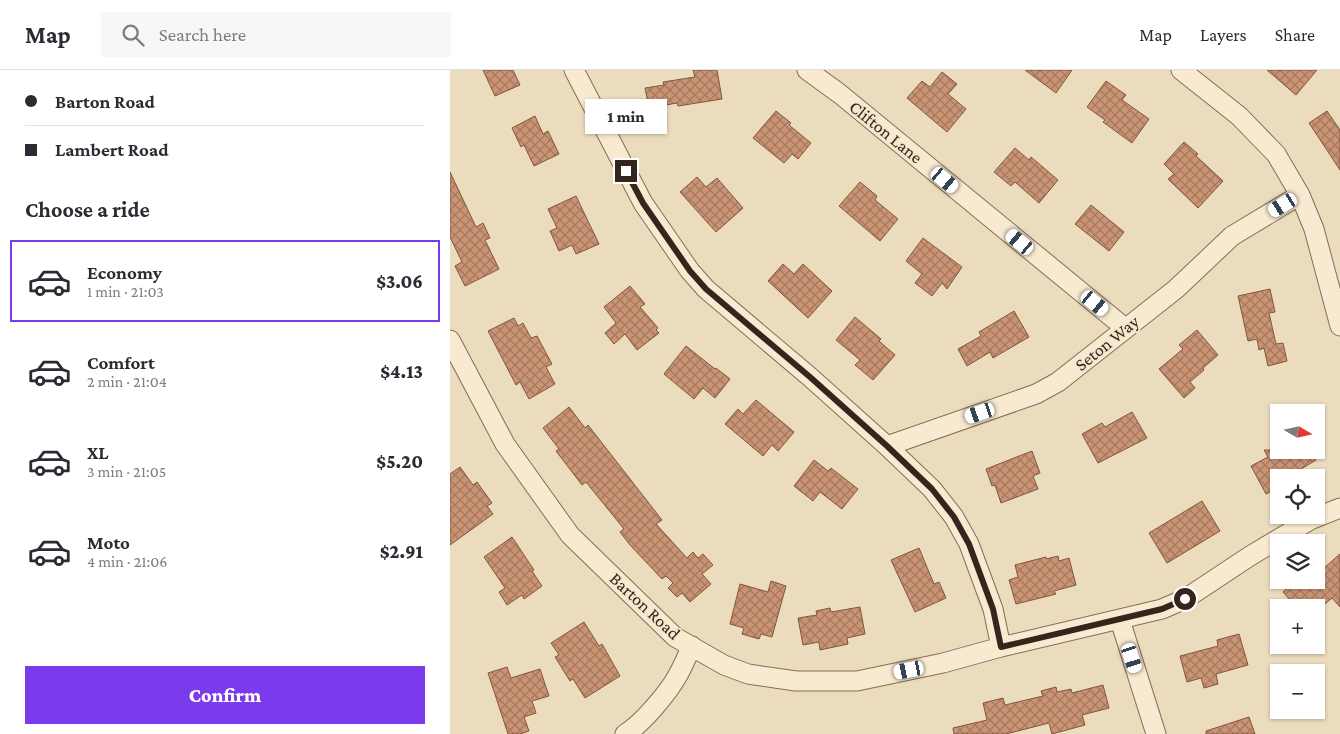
<!DOCTYPE html>
<html lang="en">
<head>
<meta charset="utf-8">
<style>
  :root { --surface:#fff; --page:#f7f7f7; --text:#2b2b33; --muted:#7c7c81; --line:#e1e1e2; --accent:#7c3aed }
  body { margin:0; font-family:"Crimson Pro",serif; background:var(--page); color:var(--text); height:100vh; display:flex; flex-direction:column; font-size:19px; white-space:nowrap }
  * { box-sizing:border-box; margin:0 }
  p { font-size:16px; color:var(--muted) }
  .icon { flex:none; width:28px; height:28px; fill:none; stroke:currentColor; stroke-width:2; stroke-linecap:round; stroke-linejoin:round }
  .map { position:relative; flex:1; overflow:hidden }
  .panel { display:flex; flex-direction:column; background:var(--surface); width:450px }
  .panel>* { flex:none }
  .guide { display:grid; align-content:center; height:110px; padding:0 25px; background:var(--surface) }
  .needle { width:32px; rotate:99deg }
  .buttons { position:absolute; left:820px; top:334px; display:grid; gap:10px }
  .buttons a { display:grid; place-items:center; width:55px; height:55px; border-radius:0px; background:var(--surface); box-shadow:0 1px 4px #0004; font-size:25px }
  .end { position:absolute; width:22px; height:22px; margin:-11px; border:6px solid #34261c; background:#fff; box-shadow:0 0 0 2px #fff }
  .from { border-radius:50% }
  .bubble { position:absolute; height:35px; border-radius:0px; background:var(--surface); box-shadow:0 1px 4px #0004; font-size:16px; font-weight:800; line-height:35px; text-align:center }
  .car { position:absolute; width:15px; height:30px; margin:-15px -8px; border-radius:6px; box-shadow:0 0 4px 1px #0007; background:linear-gradient(#fff 24%,#345 0 40%,#fff 0 76%,#345 0 86%,#fff 0) }
  .guide b { display:flex; align-items:center; gap:18px; height:48px; font-size:19px }
  .guide b+b { border-top:1px solid var(--line) }
  .guide i { width:12px; height:12px; background:var(--text) }
  ul { padding:0; list-style:none }
  li { display:flex; align-items:center; gap:15px; height:82px; margin:0 10px 8px; padding:0 15px; border:2px solid transparent; border-radius:0px }
  li div { flex:1 }
  li b { display:block; font-size:19px }
  li em { font-style:normal; font-weight:800 }
  li.on { border-color:var(--accent) }
  li>.icon { width:45px; height:45px; stroke-width:1.5 }
  h2 { padding:0 25px; font-size:22px; line-height:60px }
  .cta { display:flex; gap:10px; margin-top:auto; padding:10px 25px }
  .cta a { flex:1; height:58px; border-radius:0px; background:var(--accent); color:#fff; font-size:20px; font-weight:800; line-height:58px; text-align:center }
  header { display:flex; align-items:center; gap:30px; box-sizing:border-box; height:70px; padding:0 25px; background:var(--surface); border-bottom:1px solid var(--line) }
  header strong { font-size:24px }
  nav { display:flex; gap:28px; margin-inline-start:auto; font-size:18px }
  .search { width:350px; height:45px; background:var(--page); display:flex; align-items:center; gap:12px; box-sizing:border-box; padding:0 18px; border-radius:0px; color:var(--muted); font-size:19px }
  main { display:flex; flex:1; min-height:0 }
  .map>svg:first-child { display:block }
  .building { fill:url(#building-cross-hatch); stroke:#83553e }
  .lines { fill:none; stroke-linecap:round; stroke-linejoin:round }
  .minor-casing { stroke:#846d57; stroke-width:21 }
  .minor { stroke:#f8ead1; stroke-width:19 }
  .route { stroke:#34261c; stroke-width:6 }
  .labels { text-anchor:middle; dominant-baseline:central; stroke-width:4; stroke-linejoin:round; paint-order:stroke }
  .street-label { font-size:18px; fill:#34261c; stroke:#f4e7cd }
</style>
</head>
<body>
<header>
<strong>Map</strong>
<div class="search"><svg class="icon" aria-label="search" viewBox="0 0 24 24"><circle cx="10" cy="10" r="6"/><path d="M15 15l6 6"/></svg>Search here</div>
<nav><a>Map</a><a>Layers</a><a>Share</a></nav>
</header>
<main>
<section class="panel">
<div class="guide">
<b><i class="from"></i>Barton Road</b>
<b><i></i>Lambert Road</b>
</div>
<h2>Choose a ride</h2>
<ul>
<li class="on"><svg class="icon" aria-label="car" viewBox="0 0 24 24"><path d="M5 17H2v-5l4-1 3-4h7l3 4 3 1v5h-3M9 17h6M6 11h13"/><circle cx="7" cy="17" r="2"/><circle cx="17" cy="17" r="2"/></svg><div><b>Economy</b><p>1 min · 21:03</p></div><em>$3.06</em></li>
<li><svg class="icon" aria-label="car" viewBox="0 0 24 24"><path d="M5 17H2v-5l4-1 3-4h7l3 4 3 1v5h-3M9 17h6M6 11h13"/><circle cx="7" cy="17" r="2"/><circle cx="17" cy="17" r="2"/></svg><div><b>Comfort</b><p>2 min · 21:04</p></div><em>$4.13</em></li>
<li><svg class="icon" aria-label="car" viewBox="0 0 24 24"><path d="M5 17H2v-5l4-1 3-4h7l3 4 3 1v5h-3M9 17h6M6 11h13"/><circle cx="7" cy="17" r="2"/><circle cx="17" cy="17" r="2"/></svg><div><b>XL</b><p>3 min · 21:05</p></div><em>$5.20</em></li>
<li><svg class="icon" aria-label="car" viewBox="0 0 24 24"><path d="M5 17H2v-5l4-1 3-4h7l3 4 3 1v5h-3M9 17h6M6 11h13"/><circle cx="7" cy="17" r="2"/><circle cx="17" cy="17" r="2"/></svg><div><b>Moto</b><p>4 min · 21:06</p></div><em>$2.91</em></li>
</ul>
<div class="cta"><a>Confirm</a></div>
</section>
<div class="map">
<svg width="890" height="664" viewBox="0 0 890 664">
  <defs>
    <pattern id="building-cross-hatch" width="8" height="8" patternUnits="userSpaceOnUse" patternTransform="scale(1.25)"><rect width="8" height="8" fill="#ca9474"/><path d="M0 0l8 8M0 8l8-8" fill="none" stroke="#a5795e"/></pattern>
  </defs>
  <rect width="100%" height="100%" fill="#ecdcbe"/>
  <path class="building" d="M 33,0 L 63,0 L 70,15 L 45,26 Z
    M 243,0 L 267,0 L 272,29 L 228,36 L 227,33 L 199,38 L 195,18 L 214,15 L 213,12 L 245,7 Z
    M 575,0 L 622,0 L 606,23 Z
    M 817,0 L 867,0 L 846,25 Z
    M 492,2 L 507,14 L 498,24 L 516,39 L 497,62 L 457,28 L 472,11 L 480,17 Z
    M 656,11 L 676,25 L 672,30 L 699,49 L 682,73 L 653,52 L 655,50 L 637,37 Z
    M 326,41 L 341,53 L 339,55 L 361,73 L 348,89 L 342,84 L 334,93 L 303,68 Z
    M 877,41 L 890,60 L 890,100 L 859,53 Z
    M 85,46 L 93,64 L 98,61 L 109,84 L 84,96 L 74,75 L 71,77 L 62,58 Z
    M 734,72 L 748,84 L 746,86 L 773,111 L 748,138 L 718,109 L 724,104 L 714,94 Z
    M 565,78 L 579,90 L 581,87 L 608,110 L 589,133 L 565,112 L 561,116 L 544,102 Z
    M 0,102 L 26,157 L 33,153 L 40,168 L 35,170 L 49,199 L 15,216 L 5,196 L 12,192 L 0,167 Z
    M 247,107 L 256,117 L 267,108 L 293,138 L 266,162 L 230,122 Z
    M 410,112 L 427,126 L 425,130 L 448,149 L 430,171 L 389,136 Z
    M 126,126 L 149,174 L 126,184 L 122,175 L 109,181 L 100,161 L 107,158 L 98,139 Z
    M 641,135 L 674,162 L 659,181 L 625,154 Z
    M 473,168 L 512,197 L 497,219 L 492,213 L 482,226 L 465,213 L 472,204 L 456,191 Z
    M 333,194 L 344,204 L 353,194 L 382,221 L 358,248 L 318,211 Z
    M 180,216 L 195,234 L 190,237 L 208,258 L 206,260 L 209,263 L 187,280 L 175,264 L 164,274 L 155,263 L 166,253 L 154,237 Z
    M 820,219 L 825,242 L 819,243 L 826,274 L 833,273 L 837,291 L 818,296 L 814,278 L 809,280 L 807,269 L 798,271 L 788,226 Z
    M 564,241 L 579,267 L 543,288 L 540,282 L 517,296 L 508,279 L 531,266 L 529,262 Z
    M 405,247 L 431,269 L 429,271 L 445,285 L 423,310 L 405,295 L 410,290 L 386,270 Z
    M 64,248 L 68,256 L 73,253 L 81,268 L 87,266 L 102,294 L 96,297 L 105,314 L 79,329 L 70,312 L 66,315 L 38,261 Z
    M 747,260 L 768,285 L 753,298 L 754,300 L 740,312 L 745,318 L 734,328 L 709,299 L 733,279 L 729,275 Z
    M 236,276 L 265,299 L 266,298 L 280,309 L 265,328 L 253,318 L 244,329 L 214,304 Z
    M 306,330 L 344,362 L 328,381 L 322,375 L 313,386 L 275,354 L 288,339 L 293,344 Z
    M 119,337 L 135,358 L 138,355 L 212,450 L 206,454 L 237,488 L 243,482 L 248,488 L 253,484 L 263,495 L 252,504 L 261,514 L 240,532 L 232,523 L 227,527 L 218,518 L 223,513 L 216,506 L 212,509 L 180,475 L 170,462 L 174,459 L 136,412 L 132,415 L 106,381 L 109,379 L 93,358 Z
    M 682,342 L 697,368 L 648,393 L 632,364 L 652,353 L 655,357 Z
    M 814,380 L 861,380 L 866,390 L 836,408 L 829,408 L 829,417 L 816,424 L 801,396 L 818,387 Z
    M 582,381 L 590,403 L 583,406 L 588,419 L 551,433 L 545,415 L 542,416 L 536,399 Z
    M 364,390 L 378,401 L 381,398 L 408,419 L 392,439 L 370,422 L 363,431 L 344,416 Z
    M 10,397 L 23,415 L 27,412 L 42,433 L 37,436 L 43,444 L 0,475 L 0,404 Z
    M 752,431 L 770,461 L 717,493 L 699,463 Z
    M 62,467 L 84,500 L 82,501 L 92,516 L 74,529 L 72,525 L 57,535 L 49,522 L 55,518 L 34,487 Z
    M 469,478 L 484,514 L 489,512 L 496,528 L 465,542 L 441,490 Z
    M 890,484 L 890,537 L 882,528 L 870,538 L 847,538 L 833,522 L 847,510 L 866,510 L 866,505 Z
    M 608,486 L 609,491 L 619,488 L 626,515 L 604,521 L 606,524 L 566,534 L 559,510 L 568,507 L 565,495 L 596,487 L 596,489 Z
    M 321,511 L 336,516 L 322,567 L 311,564 L 309,569 L 292,564 L 294,558 L 280,554 L 290,514 L 318,522 Z
    M 410,537 L 415,564 L 397,568 L 398,574 L 370,580 L 369,572 L 353,575 L 348,548 L 367,545 L 366,541 L 380,538 L 381,542 Z
    M 134,552 L 149,576 L 152,574 L 170,606 L 135,628 L 123,609 L 120,611 L 105,587 L 109,585 L 101,573 Z
    M 789,564 L 798,595 L 766,604 L 768,614 L 754,618 L 751,608 L 737,612 L 730,586 L 768,576 L 767,570 Z
    M 57,597 L 61,608 L 90,599 L 99,626 L 82,631 L 86,643 L 74,647 L 79,661 L 70,664 L 58,664 L 38,603 Z
    M 653,615 L 659,638 L 632,645 L 635,655 L 602,664 L 599,653 L 556,664 L 504,664 L 503,658 L 537,650 L 533,633 L 553,628 L 555,635 L 593,626 L 591,621 L 606,617 L 607,622 L 621,619 L 622,623 Z
    M 799,647 L 805,664 L 756,664 L 756,661 Z"/>
  <g class="lines">
    <g class="minor-casing">
      <path id="minor" d="M 124,0 L 193,133 L 240,201 L 256,219 L 360,307 L 437,376 L 482,419 L 504,447 L 519,474 L 543,539 L 551,577
        M 357,0 L 390,24 L 675,258
        M 731,0 L 789,46 L 826,84 L 850,125 L 864,159 L 890,256
        M 0,270 L 55,374 L 120,465 L 225,567 L 274,595 L 298,604 L 346,611 L 407,611 L 493,593 L 551,577 L 712,539 L 735,529 L 800,486 L 860,450 L 890,438
        M 437,376 L 586,324 L 608,312 L 726,219 L 782,166 L 850,125
        M 670,550 L 706,664
        M 175,664 C 192,654 218,623 228,605 C 233,596 237,586 242,576"/>
    </g>
    <use href="#minor" class="minor"/>
  </g>
  <g class="lines">
    <path class="route" d="M 176,101 L 193,133 L 240,201 L 256,219 L 360,307 L 437,376 L 482,419 L 504,447 L 519,474 L 543,539 L 551,577 L 712,539 L 735,529"/>
  </g>
  <g class="labels">
    <g class="street-label">
      <text transform="translate(436 62) rotate(39)">Clifton Lane</text>
      <text transform="translate(657 273) rotate(-39)">Seton Way</text>
      <text transform="translate(195 536) rotate(43)">Barton Road</text>
    </g>
  </g>
</svg>
<div class="buttons">
<a><svg class="needle" viewBox="-14 -14 28 28"><path d="M0-13l5 13h-10z" fill="#e53935"/><path d="M0 13l5-13h-10z" fill="#7c7c81"/></svg></a>
<a><svg class="icon" aria-label="locate" viewBox="0 0 24 24"><circle cx="12" cy="12" r="6"/><path d="M12 2v4M12 18v4M2 12h4M18 12h4"/></svg></a>
<a><svg class="icon" aria-label="layers" viewBox="0 0 24 24"><path d="M12 4l9 5-9 5-9-5zM3 14l9 5 9-5"/></svg></a>
<a>+</a>
<a>−</a>
</div>
<i class="end from" style="left:735px;top:529px"></i>
<i class="end" style="left:176px;top:101px"></i>
<div class="bubble" style="left:135px;top:29px;width:82px">1 min</div>
<i class="car" style="left:495px;top:110px;rotate:130deg"></i>
<i class="car" style="left:833px;top:135px;rotate:239deg"></i>
<i class="car" style="left:570px;top:172px;rotate:310deg"></i>
<i class="car" style="left:645px;top:233px;rotate:129deg"></i>
<i class="car" style="left:530px;top:343px;rotate:251deg"></i>
<i class="car" style="left:682px;top:588px;rotate:162deg"></i>
<i class="car" style="left:459px;top:600px;rotate:259deg"></i>
</div>
</main>
</body>
</html>
